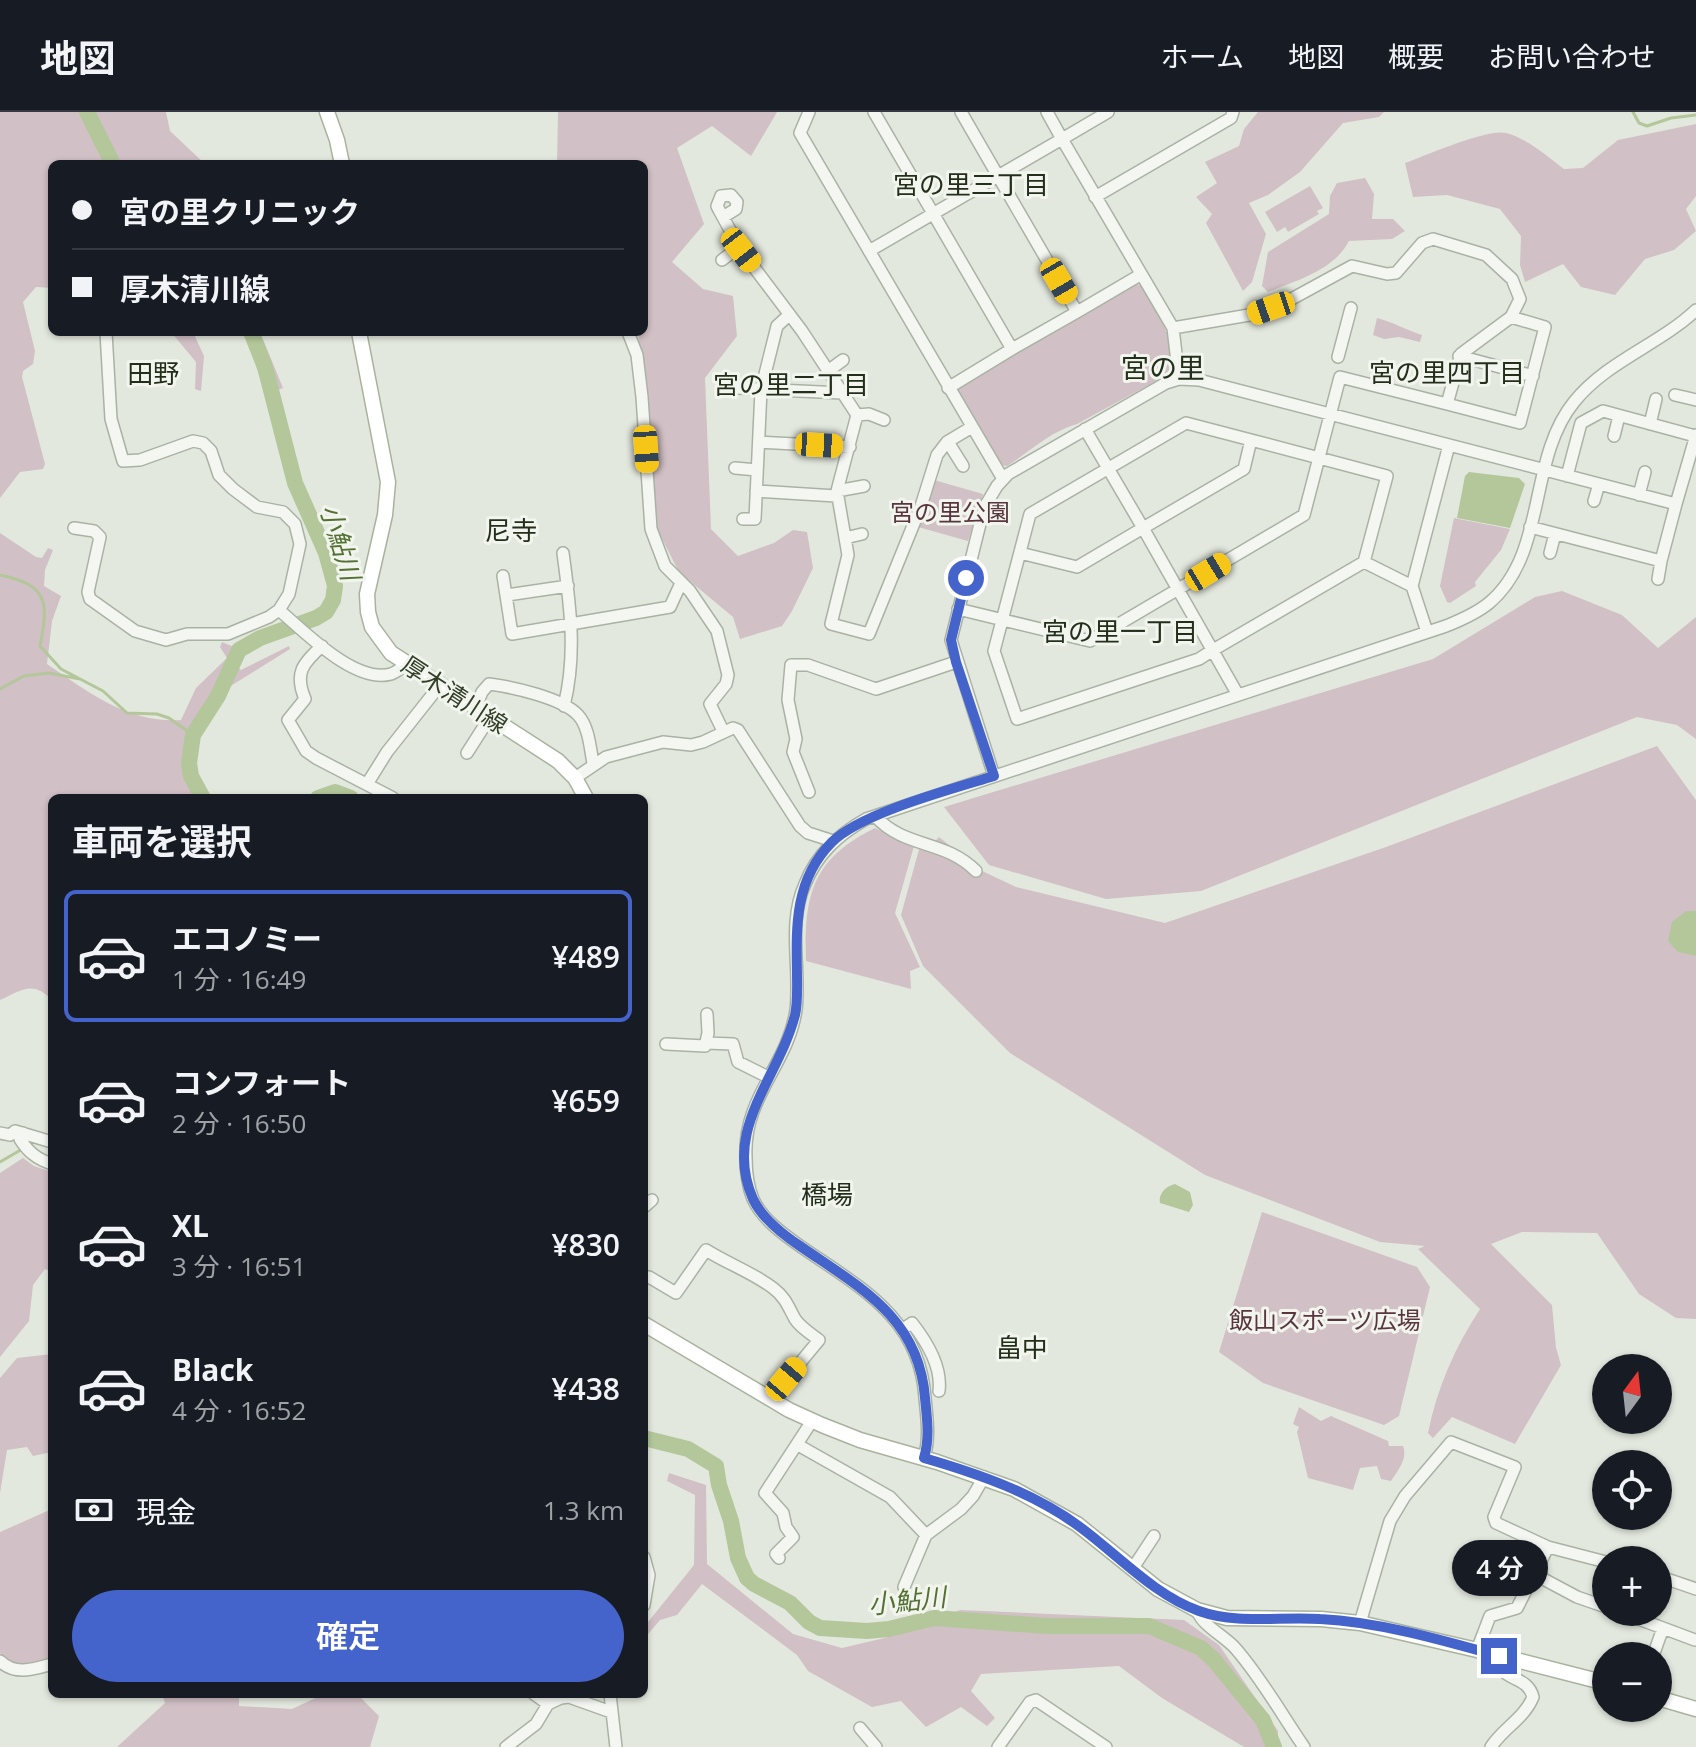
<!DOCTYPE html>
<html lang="ja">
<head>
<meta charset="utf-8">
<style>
  :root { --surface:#171b24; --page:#20242c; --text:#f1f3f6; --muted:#9ea1a6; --line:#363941; --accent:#4564cb }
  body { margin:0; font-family:"Open Sans","Noto Sans JP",sans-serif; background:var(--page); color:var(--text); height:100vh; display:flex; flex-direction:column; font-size:30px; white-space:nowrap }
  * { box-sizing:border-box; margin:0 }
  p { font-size:26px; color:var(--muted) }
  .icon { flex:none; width:44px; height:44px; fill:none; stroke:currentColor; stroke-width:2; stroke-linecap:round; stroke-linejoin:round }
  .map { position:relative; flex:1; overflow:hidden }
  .sheet { position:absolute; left:48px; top:682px; width:600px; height:904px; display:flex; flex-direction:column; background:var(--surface); border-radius:12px; box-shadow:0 2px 6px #0004 }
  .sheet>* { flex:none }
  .banner { position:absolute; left:48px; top:48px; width:600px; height:176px; border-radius:12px; box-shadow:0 2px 6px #0004; display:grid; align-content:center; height:176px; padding:0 24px; background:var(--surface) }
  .needle { width:52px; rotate:15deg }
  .buttons { position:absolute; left:1592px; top:1242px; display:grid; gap:16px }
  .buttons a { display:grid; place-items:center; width:80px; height:80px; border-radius:50%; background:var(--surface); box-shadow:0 2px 6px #0004; font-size:40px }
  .end { position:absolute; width:36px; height:36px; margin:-18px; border:10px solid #4564cb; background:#fff; box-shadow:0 0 0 4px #fff }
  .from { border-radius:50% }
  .bubble { position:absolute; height:56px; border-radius:28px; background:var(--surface); box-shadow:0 2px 6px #0004; font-size:26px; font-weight:600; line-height:56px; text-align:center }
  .car { position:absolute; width:24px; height:48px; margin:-24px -12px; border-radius:10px; box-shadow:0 0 6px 2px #0007; background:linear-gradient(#f5c518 24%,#345 0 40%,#f5c518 0 76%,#345 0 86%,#f5c518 0) }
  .banner b { display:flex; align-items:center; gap:28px; height:76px; font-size:30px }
  .banner b+b { border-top:2px solid var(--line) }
  .banner i { width:20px; height:20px; background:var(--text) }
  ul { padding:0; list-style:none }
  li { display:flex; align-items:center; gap:24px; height:132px; margin:0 16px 12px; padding:0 8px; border:4px solid transparent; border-radius:12px }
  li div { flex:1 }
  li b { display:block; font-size:30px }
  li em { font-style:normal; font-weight:600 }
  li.on { border-color:var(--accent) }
  li>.icon { width:72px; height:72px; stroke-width:1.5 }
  h2 { padding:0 24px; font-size:36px; line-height:96px }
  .pay { display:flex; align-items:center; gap:20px; height:88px; padding:0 24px; font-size:30px }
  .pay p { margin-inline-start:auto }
  .button { display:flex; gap:16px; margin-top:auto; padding:16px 24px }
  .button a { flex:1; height:92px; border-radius:48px; background:var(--accent); color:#fff; font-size:32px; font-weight:600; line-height:92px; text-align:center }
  header { display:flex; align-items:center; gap:48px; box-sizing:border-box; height:112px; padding:0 40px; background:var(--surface); border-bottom:2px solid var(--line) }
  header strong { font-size:38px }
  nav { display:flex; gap:44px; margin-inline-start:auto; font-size:28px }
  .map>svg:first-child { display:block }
  .green { fill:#d1c0c5 }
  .water { fill:#b3c79a }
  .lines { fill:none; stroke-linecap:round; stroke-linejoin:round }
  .stream { stroke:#b3c79a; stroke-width:3 }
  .river { stroke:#b3c79a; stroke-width:16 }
  .minor-casing { stroke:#aab2a4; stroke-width:14 }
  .major-casing { stroke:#a8b39e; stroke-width:17 }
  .minor { stroke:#f3f6f1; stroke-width:11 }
  .major { stroke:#fff; stroke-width:14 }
  .route { stroke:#4564cb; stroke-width:10 }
  .labels { text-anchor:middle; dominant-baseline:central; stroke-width:6; stroke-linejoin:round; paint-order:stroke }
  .park-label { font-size:24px; fill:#59353f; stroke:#f1f5ee }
  .street-label { font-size:24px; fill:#323e28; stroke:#f1f5ee }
  .neighbourhood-label { font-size:26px; fill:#232f1a; stroke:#f1f5ee }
  .water-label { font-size:26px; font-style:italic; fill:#547133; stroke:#f1f5ee }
  .quarter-label { font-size:28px; fill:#232f1a; stroke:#f1f5ee }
</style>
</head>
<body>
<header>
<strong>地図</strong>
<nav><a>ホーム</a><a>地図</a><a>概要</a><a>お問い合わせ</a></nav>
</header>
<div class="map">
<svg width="1696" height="1635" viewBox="0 0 1696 1635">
  <rect width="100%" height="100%" fill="#e3e8de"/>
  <path class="green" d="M 0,0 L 166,0 L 170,19 L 205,52 L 52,52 L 52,176 L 36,175 L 23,190 L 35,239 L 33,252 L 23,259 L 22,265 L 45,352 L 43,357 L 20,360 L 0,386 Z
    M 558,0 L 777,0 L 751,44 L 712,14 L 677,36 L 704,112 L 672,150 L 703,177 L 733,184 L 737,224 L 705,266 L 711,417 L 738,444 L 774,431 L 793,418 L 807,420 L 813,456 L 792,499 L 782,514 L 740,527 L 733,505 L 679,460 L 656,415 L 638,220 L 644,220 L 644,52 L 557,52 Z
    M 1258,0 L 1384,0 L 1379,5 L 1343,11 L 1300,60 L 1268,83 L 1249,91 L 1266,122 L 1252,170 L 1243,179 L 1206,111 L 1212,102 L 1196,85 L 1217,71 L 1205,50 L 1239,34 L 1244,17 Z
    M 1696,12 L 1696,84 L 1686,97 L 1696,119 L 1674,138 L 1645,147 L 1615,183 L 1581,175 L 1563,152 L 1525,170 L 1520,153 L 1521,124 L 1500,97 L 1447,83 L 1413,85 L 1405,51 C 1424,44 1488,16 1506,21 C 1528,27 1547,44 1564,57 L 1583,56 L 1618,28 Z
    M 1365,66 L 1374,82 L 1372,107 L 1393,107 L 1405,119 L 1392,127 L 1349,129 C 1334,158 1298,168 1268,180 L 1262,174 L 1268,140 L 1329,102 L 1330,84 L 1337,71 Z
    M 1310,74 L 1323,96 L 1317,99 L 1319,102 L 1288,120 L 1285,115 L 1277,120 L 1265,100 Z
    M 1135,172 L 1140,173 C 1154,195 1183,235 1169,262 L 1077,312 C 1049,320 1031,339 1007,354 L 1001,353 L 958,279 L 959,274 Z
    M 1377,206 C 1393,210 1406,218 1422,223 L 1420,230 L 1399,225 L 1384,227 L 1373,223 Z
    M 171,220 L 193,220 L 204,244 L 201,279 L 195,277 L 196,250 Z
    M 246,220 L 260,220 L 283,276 L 266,283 L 256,254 L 258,240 Z
    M 934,368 L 983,382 L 968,429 L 918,415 Z
    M 1454,406 L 1510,417 L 1501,438 L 1475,470 L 1476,474 L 1450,491 L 1447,490 L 1440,474 Z
    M 0,421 L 36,445 L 42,446 L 48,436 L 53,438 L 45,458 L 44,474 L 61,484 L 52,509 L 47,552 C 90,581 127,611 181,608 L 196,576 L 227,546 L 220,535 L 222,530 L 234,535 L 233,551 L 241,558 L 289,534 L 290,537 L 216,583 L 199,621 L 191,651 L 197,686 L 52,686 L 52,888 C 33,868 22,878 0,888 Z
    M 1562,479 L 1622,503 L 1658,536 L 1696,505 L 1696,627 L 1677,613 L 1637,605 L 1201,779 L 1106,787 L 989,753 L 944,695 L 1433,547 L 1535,485 Z
    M 1657,634 L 1696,688 L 1696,1207 L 1676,1206 L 1639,1182 L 1597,1121 L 1522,1120 L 1491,1132 L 1552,1193 L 1556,1236 L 1561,1253 L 1515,1332 L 1452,1305 L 1433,1326 L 1428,1321 C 1437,1276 1455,1235 1480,1197 L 1418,1137 L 1425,1134 L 1380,1130 L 1205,1063 L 1010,941 L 923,854 L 901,803 L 921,730 L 931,734 L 939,725 L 954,737 L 963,750 L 1016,775 L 1165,811 L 1386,735 Z
    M 875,716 L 914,734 L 895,801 L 920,855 L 910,859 L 911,877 L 806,849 C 804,783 812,747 875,716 Z
    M 23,1046 L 34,1054 L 52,1060 L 52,1160 L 45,1157 L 33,1173 L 29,1209 L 0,1245 L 0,1061 Z
    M 1262,1100 L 1417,1155 L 1430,1175 L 1399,1304 L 1384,1313 L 1263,1271 L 1219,1240 Z
    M 52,1242 L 52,1340 L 33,1344 L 27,1335 L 7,1338 L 0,1381 L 0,1266 L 17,1246 Z
    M 1299,1295 L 1321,1309 L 1331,1304 L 1388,1329 L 1389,1334 L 1403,1334 C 1408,1347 1398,1358 1391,1369 L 1381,1367 L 1377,1354 L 1360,1356 L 1353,1378 L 1308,1366 L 1297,1320 L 1299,1315 L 1293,1312 Z
    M 669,1361 L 706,1373 L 707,1452 L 793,1522 L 842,1536 L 897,1523 L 960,1498 L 1184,1508 L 1219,1533 L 1278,1619 L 1278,1635 L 1244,1635 L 1162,1586 L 1119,1554 L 981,1562 L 971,1579 L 995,1606 L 987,1614 L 961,1595 L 926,1615 L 901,1589 L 872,1595 L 808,1559 L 797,1543 L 702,1472 L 677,1503 L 660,1508 L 644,1527 L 644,1515 L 694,1453 L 695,1383 L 667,1369 Z
    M 52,1397 L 52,1547 C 33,1553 15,1559 0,1541 L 0,1420 Z
    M 162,1582 L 239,1582 L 239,1594 L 292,1597 L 324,1582 L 349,1582 L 360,1585 L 379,1604 L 370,1635 L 117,1635 L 165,1591 Z"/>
  <path class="water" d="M 1469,360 L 1519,366 L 1525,372 L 1510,416 L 1457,406 L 1465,364 Z
    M 1686,799 L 1696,799 L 1696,844 L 1678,840 L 1668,829 L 1672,810 Z
    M 1175,1072 L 1190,1080 L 1193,1093 L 1189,1100 L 1160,1091 C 1158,1082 1166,1074 1175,1072 Z"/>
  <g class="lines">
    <path class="stream" d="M 1633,0 L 1639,11 L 1647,14 L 1671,6 L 1696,3
      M 0,463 C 48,473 49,490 40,534 L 61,557 L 103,579 L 127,601 L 157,602 L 169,606 L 193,623
      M 0,577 L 24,564 L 49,561 L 80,567
      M 0,1050 L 24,1036"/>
    <path class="river" d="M 87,0 L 113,52
      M 203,686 L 191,664 L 189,651 L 193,623 L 218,584 L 239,538 L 260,526 L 316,506 L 326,500 L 333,488 L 335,474 L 326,441 L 295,371 L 265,255 L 251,220
      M 318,686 L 335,680 L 351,686
      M 644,1326 L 688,1337 L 716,1354 L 719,1373 L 731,1409 L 738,1446 L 747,1466 L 754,1472 L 790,1491 L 809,1510 L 820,1516 L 867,1519 L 889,1517 L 934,1506 L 1047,1514 L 1149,1514 L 1201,1536 L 1214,1548 L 1263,1608 L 1274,1635"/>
    <g class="minor-casing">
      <path id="minor" d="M 809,0 L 800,21 L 1003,367
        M 874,0 L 1012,237 L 948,276
        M 961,0 L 998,64 L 1062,27 L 1173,216 L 1179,267
        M 1047,0 L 1062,27 L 1108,0
        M 1095,85 L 1231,6 L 1233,0
        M 723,105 L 736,97 L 737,90 L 731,83 L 721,84 L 717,94 L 719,98 L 741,138 L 802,219 L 857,303 L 837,379 L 848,443 L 831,512 L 869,522 L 921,394 L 937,343 L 947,330 L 972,315
        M 869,139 L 998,64 L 1077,200 L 1012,237
        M 722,148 L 739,135
        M 1077,200 L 1140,163
        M 628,220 L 637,243 L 642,285 L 651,417 L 665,454 L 690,479 L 717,519 L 728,563 L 726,572 L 710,592 L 723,619
        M 1459,244 L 1533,264
        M 1338,245 L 1351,196
        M 828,259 L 843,248
        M 738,276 L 842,281
        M 1675,283 L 1696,288
        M 1447,292 L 1520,311 L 1545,215 L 1511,205
        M 857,303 L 869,302 L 884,308
        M 1650,312 L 1656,287
        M 1614,324 L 1619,304
        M 759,330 L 850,335
        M 948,330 L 963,354
        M 735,356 L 757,358
        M 1567,364 L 1581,311 L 1603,299 L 1695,324
        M 756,379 L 836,384
        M 837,379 L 864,374
        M 1639,383 L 1645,360
        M 1594,389 L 1599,372
        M 743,407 L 755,407 L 761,278 L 777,214 L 789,203
        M 1530,415 L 1661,449 L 1676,392
        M 74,416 L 94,419 L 100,425 L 88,480 L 90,487 L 135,519 L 166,528 L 187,522 L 228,522 L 269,505 L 279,498 L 289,482 L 300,432 L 295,412 L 283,400 L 257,395 L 233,377 L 219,363 L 211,339 L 203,331 L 193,329 L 140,348 L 123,349 L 111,307 L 106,220
        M 845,426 L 862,422
        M 563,441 C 570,493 577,542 564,594
        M 1020,441 L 1077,455 L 1143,416 L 1085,317
        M 1550,441 L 1555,422
        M 1364,450 L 1412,474
        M 503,464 L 512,522 L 670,495 L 681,471
        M 1658,467 L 1661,449
        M 507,483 L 568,474
        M 958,497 L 1090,529 L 1304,403 L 1340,265 L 1447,292 L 1461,242 L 1511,205 L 1520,187 L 1512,167 L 1486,143 L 1433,127 L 1422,131 L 1396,161 L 1387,162 L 1352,154 L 1286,190 L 1255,202 L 1173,216
        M 279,498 C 305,520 355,572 391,562 C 397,560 402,555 407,552
        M 1427,520 L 1412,474 L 1449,333
        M 322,534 C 303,551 294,561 305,587 L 288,608 L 306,639 L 316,646 L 393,686
        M 1238,583 L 1143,416 L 1244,357 L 1251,328 L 1186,311 L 1030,402 L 994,539 L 1017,607 L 1199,547 L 1213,538 L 1364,450 L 1387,364 L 1251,328
        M 476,595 L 482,580 L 489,572 C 513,575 562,586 578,603 C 589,615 590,636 593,651
        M 467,641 L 490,605
        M 994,664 L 951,528 L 984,396 L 997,374 L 1008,362 L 1166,271 L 1179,267 L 1199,268 L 1676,392 L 1696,323
        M 575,666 L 606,645 L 663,630 L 691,633 L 703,630 L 733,616 L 738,618 L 800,714 L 808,721 L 833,729
        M 367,672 L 387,640 L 440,573
        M 809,680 L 793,640 L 796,627 L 788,588 L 791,553 L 808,553 L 876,577 L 956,550
        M 875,704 C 905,737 944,727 976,759
        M 706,931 L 733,932 L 738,950 L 768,965
        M 666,932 L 705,934 L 708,921 L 707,902
        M 0,1021 L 10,1023 L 15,1019 L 52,1030
        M 23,1021 L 20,1027 C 28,1040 37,1047 52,1052
        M 644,1095 L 652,1088
        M 644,1165 L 649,1165 L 676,1181 L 706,1138 C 728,1152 752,1160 773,1176 C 785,1185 788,1194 795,1207 C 800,1215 811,1222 819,1228 L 770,1287
        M 903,1217 L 912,1211 C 927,1230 942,1255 939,1279
        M 798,1333 L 890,1385 L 926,1423
        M 924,1346 C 930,1326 927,1306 925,1286 C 920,1205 859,1175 800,1134 C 783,1122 762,1107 753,1087 C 748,1075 746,1059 746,1045 C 743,985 788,953 796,898 C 801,856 787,812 805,772 C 817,742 838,723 866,707 L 1446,514 C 1461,508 1477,501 1489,491 C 1548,441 1527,348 1574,290 C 1607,249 1659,233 1696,198
        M 644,1445 L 649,1463 L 644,1493
        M 779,1446 L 776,1442 L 793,1425 L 786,1415 L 783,1401 L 765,1381 L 812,1309
        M 1133,1456 L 1154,1424
        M 1534,1462 L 1577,1485 L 1606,1495
        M 1658,1464 L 1696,1477
        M 904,1475 L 926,1423 L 961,1397 L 973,1384 L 984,1365
        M 1197,1498 C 1202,1514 1225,1524 1236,1537 C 1262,1567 1282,1603 1304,1635
        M 1620,1500 L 1695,1528
        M 1360,1511 L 1390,1409 L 1405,1384 L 1451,1330 L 1515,1355 L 1494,1405 L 1496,1411 L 1548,1435 L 1606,1450
        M 1477,1538 L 1490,1504 L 1517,1496 L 1548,1435
        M 1653,1544 L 1663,1516
        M 0,1549 C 15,1564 34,1557 52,1552
        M 534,1582 L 548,1592
        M 610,1582 L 616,1635
        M 860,1616 L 876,1635
        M 506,1635 L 536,1612 L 548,1592 L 561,1586 L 569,1585 L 611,1600
        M 998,1635 L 1030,1590 L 1036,1588 L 1106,1635
        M 1491,1635 C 1503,1616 1524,1607 1533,1585 C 1527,1561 1497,1571 1499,1544"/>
    </g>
    <g class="major-casing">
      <path id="major" d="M 327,0 L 337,28 L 342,52
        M 359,220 L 388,370 L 385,403 L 367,482 L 368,500 L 372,515 L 391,541 L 558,649 L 575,666 L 586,686
        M 644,1212 L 789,1298 L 822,1313 L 860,1328 L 937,1350 L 1014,1377 L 1077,1412 L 1158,1477 L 1197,1498 L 1227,1506 L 1321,1507 L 1360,1511 L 1477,1538 L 1606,1571
        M 1658,1586 L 1696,1597"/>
    </g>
    <use href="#minor" class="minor"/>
    <use href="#major" class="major"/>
  </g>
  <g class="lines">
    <path class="route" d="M 966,466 L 951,528 L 956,550 L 994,664 C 952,677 861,701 832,730 C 795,767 796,813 797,861 C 797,874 798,890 795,903 C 779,966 722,1017 753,1087 C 762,1106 782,1122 800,1134 C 859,1175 919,1205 925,1286 C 927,1306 930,1326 924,1346 C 979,1362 1034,1381 1080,1415 C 1118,1443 1154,1483 1199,1499 C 1238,1513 1280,1504 1320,1507 C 1380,1510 1442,1528 1499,1544"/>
  </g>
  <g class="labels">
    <g class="park-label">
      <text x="950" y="399">宮の里公園</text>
      <text x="1325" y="1207">飯山スポーツ広場</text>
    </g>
    <g class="street-label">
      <text transform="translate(455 582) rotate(33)">厚木清川線</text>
    </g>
    <g class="neighbourhood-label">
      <text x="971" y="72">宮の里三丁目</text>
      <text x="1447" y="260">宮の里四丁目</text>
      <text x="153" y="261">田野</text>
      <text x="791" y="272">宮の里二丁目</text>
      <text x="511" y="418">尼寺</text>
      <text x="1120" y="519">宮の里一丁目</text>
      <text x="827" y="1082">橋場</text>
      <text x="1022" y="1235">畠中</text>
    </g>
    <g class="water-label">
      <text transform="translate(341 430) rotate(73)">小鮎川</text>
      <text transform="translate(907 1488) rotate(-6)">小鮎川</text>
    </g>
    <g class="quarter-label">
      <text x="1163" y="255">宮の里</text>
    </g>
  </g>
</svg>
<div class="buttons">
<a><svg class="needle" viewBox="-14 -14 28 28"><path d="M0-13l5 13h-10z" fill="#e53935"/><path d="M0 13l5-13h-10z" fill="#9ea1a6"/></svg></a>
<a><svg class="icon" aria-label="locate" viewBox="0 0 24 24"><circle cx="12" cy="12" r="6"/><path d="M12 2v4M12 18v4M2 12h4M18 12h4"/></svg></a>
<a>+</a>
<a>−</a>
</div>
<i class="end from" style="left:966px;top:466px"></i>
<i class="end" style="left:1499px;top:1544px"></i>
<div class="bubble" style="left:1452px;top:1428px;width:96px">4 分</div>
<i class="car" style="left:741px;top:138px;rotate:142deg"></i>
<i class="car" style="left:1059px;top:169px;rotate:150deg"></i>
<i class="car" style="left:1271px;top:196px;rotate:251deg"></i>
<i class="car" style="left:819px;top:333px;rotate:93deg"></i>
<i class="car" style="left:646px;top:337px;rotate:176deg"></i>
<i class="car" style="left:1208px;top:460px;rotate:59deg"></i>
<i class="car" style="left:786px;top:1267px;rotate:40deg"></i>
<div class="banner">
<b><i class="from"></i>宮の里クリニック</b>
<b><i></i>厚木清川線</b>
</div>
<section class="sheet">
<h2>車両を選択</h2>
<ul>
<li class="on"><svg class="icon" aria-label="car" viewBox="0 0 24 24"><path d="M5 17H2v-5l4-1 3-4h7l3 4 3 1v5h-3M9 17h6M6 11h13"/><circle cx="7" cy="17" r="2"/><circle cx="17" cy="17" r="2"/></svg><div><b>エコノミー</b><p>1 分 · 16:49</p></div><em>¥489</em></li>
<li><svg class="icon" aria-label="car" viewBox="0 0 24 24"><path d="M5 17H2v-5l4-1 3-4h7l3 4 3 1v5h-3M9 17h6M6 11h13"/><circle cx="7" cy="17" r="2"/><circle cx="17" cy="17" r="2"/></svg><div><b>コンフォート</b><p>2 分 · 16:50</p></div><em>¥659</em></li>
<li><svg class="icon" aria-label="car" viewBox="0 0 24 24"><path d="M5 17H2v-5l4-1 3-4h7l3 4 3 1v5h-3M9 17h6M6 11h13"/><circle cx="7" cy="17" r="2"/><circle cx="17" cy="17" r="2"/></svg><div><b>XL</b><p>3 分 · 16:51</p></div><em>¥830</em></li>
<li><svg class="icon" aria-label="car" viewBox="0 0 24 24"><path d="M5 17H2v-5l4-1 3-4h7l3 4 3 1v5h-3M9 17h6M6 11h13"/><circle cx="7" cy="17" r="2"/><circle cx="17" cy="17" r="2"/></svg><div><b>Black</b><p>4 分 · 16:52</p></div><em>¥438</em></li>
</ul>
<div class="pay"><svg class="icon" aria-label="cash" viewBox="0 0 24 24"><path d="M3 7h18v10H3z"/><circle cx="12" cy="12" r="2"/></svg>現金<p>1.3 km</p></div>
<div class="button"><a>確定</a></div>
</section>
</div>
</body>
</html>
